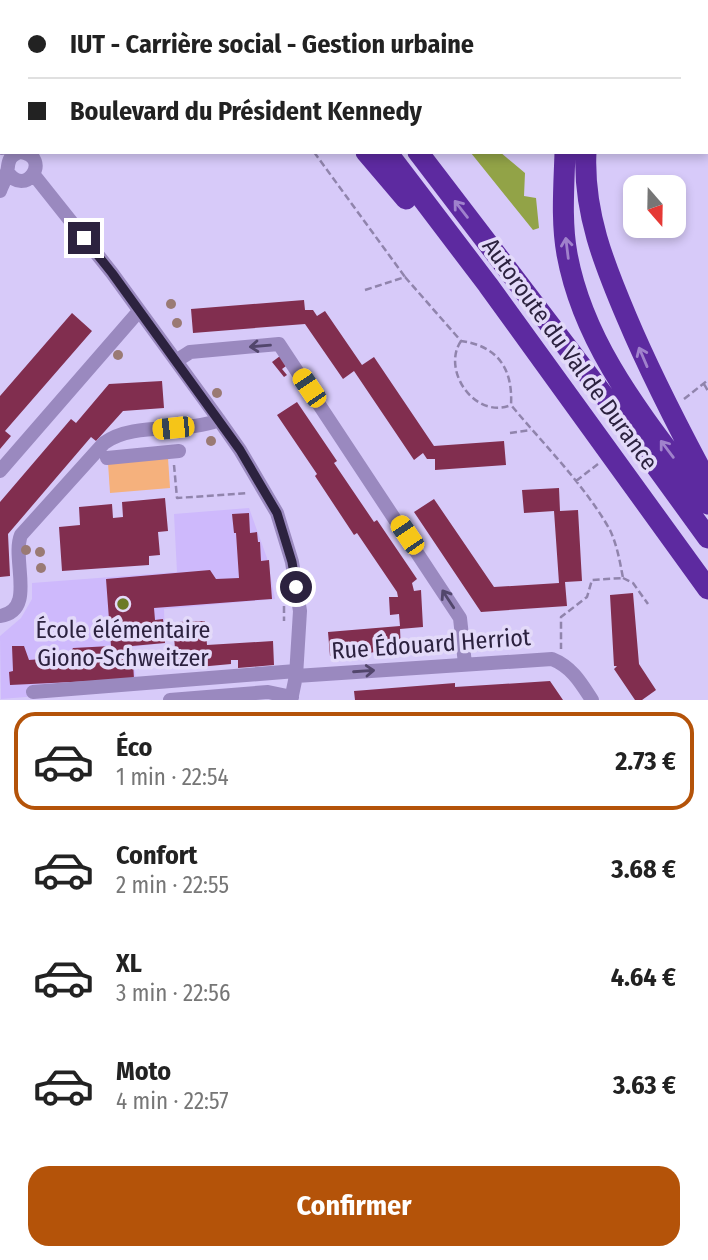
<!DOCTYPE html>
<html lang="fr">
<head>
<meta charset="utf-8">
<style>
  :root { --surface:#fff; --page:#f2f2f2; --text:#222; --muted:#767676; --line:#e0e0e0; --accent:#b45309 }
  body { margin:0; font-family:"Fira Sans Condensed",sans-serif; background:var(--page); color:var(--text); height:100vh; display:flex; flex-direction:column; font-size:26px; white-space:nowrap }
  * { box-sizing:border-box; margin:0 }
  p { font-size:23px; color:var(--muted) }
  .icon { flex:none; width:38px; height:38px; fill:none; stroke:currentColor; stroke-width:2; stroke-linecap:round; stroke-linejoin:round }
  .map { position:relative; height:700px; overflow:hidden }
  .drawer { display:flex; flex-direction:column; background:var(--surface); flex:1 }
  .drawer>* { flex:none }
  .top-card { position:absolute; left:0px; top:0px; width:709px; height:154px; box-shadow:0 4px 10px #0003; display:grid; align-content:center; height:154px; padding:0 28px; background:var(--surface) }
  .needle { width:46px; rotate:160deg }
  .fabs { position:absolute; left:623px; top:175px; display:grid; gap:14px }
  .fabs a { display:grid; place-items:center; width:63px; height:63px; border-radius:14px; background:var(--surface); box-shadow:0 4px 10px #0003; font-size:35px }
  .end { position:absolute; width:32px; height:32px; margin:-16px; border:9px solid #2c223f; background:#fff; box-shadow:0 0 0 4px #fff }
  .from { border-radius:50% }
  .car { position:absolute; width:21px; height:42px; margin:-21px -10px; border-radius:9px; box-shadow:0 0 5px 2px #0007; background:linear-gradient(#f5c518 24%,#345 0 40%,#f5c518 0 76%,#345 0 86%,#f5c518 0) }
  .top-card b { display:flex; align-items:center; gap:24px; height:66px; font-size:26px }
  .top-card b+b { border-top:2px solid var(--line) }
  .top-card i { width:18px; height:18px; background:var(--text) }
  ul { padding:12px 0 0; list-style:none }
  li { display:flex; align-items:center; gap:21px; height:98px; margin:0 14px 10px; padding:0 14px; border:4px solid transparent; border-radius:21px }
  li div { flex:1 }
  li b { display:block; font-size:26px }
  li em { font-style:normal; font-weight:700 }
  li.on { border-color:var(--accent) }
  li>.icon { width:63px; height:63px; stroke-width:1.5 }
  .cta { display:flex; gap:14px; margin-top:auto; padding:14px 28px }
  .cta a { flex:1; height:80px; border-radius:21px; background:var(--accent); color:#fff; font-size:28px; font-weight:700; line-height:80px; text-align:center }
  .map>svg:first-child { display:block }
  .built { fill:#ceb9fc }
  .green { fill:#f5b17d }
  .water { fill:#92a347 }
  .building { fill:#812e4f }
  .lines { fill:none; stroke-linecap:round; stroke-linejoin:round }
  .path { stroke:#9084ac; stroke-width:2.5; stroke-dasharray:7 3.5; stroke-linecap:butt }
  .minor { stroke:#9a89bf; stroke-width:14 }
  .highway { stroke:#5d2aa0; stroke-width:21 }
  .tree { fill:#9a7a74 }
  .oneway { stroke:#a082cc }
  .oneway2 { stroke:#52466c }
  .route { stroke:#2c223f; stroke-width:9 }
  .poi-dot { fill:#6c7a27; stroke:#e3daf9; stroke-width:2.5 }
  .labels { text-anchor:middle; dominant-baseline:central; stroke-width:7; stroke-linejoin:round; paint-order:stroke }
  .street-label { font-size:24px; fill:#2c223f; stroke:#e3daf9 }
  .poi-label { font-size:24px; fill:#2c223f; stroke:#e3daf9 }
</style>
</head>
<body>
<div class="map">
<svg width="708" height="700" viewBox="0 0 708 700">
  <rect width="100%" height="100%" fill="#d7caf9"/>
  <path class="built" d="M 249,508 L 267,558 L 275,599 L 164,609 L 165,643 L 132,647 L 137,688 L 1,699 L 0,636 L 21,618 L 32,599 L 32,583 L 177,572 L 174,514 Z"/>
  <path class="green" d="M 168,458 L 170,488 L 110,493 L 108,463 Z"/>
  <path class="water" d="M 500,152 L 525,173 L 524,196 L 536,198 L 539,228 L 533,230 L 471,153 Z"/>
  <path class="building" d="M 304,300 L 305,310 L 313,310 L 317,316 L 325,311 L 362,365 L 374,357 L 434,446 L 504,441 L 506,465 L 435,470 L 435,459 L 427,459 L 423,453 L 414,460 L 354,371 L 343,379 L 305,324 L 193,333 L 191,309 Z
    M 72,313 L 92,331 L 5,431 L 11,436 L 0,449 L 0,396 Z
    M 280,356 L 286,366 L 282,369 L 287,375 L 284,377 L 272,362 Z
    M 162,381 L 164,408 L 123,411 L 96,441 L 91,437 L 8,534 L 10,576 L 0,577 L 0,502 L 71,419 L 76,423 L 109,384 Z
    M 297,402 L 337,461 L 334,463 L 374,522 L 377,520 L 417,579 L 412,583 L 414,591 L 421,590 L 423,627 L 400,629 L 401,650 L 330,656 L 328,632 L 400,626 L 399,614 L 390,615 L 389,597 L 398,597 L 397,592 L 357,533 L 354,535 L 315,476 L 317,474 L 277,415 Z
    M 559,488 L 560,511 L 578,510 L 582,581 L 565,582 L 567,606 L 481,612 L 414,512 L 434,499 L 494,587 L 559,583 L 554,511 L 524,513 L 522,490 Z
    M 165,498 L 168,531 L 158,532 L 160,555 L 149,556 L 149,565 L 62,571 L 59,527 L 80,525 L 79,507 L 112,504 L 113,518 L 123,517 L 122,502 Z
    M 249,513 L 250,533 L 257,532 L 258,542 L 260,542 L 261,561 L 269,560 L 272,599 L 154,608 L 155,620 L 163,619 L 165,643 L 132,646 L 134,679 L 10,685 L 9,672 L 13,671 L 12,646 L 24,646 L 29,660 L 68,657 L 73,648 L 111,646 L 106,579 L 210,570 L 216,579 L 239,578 L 236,533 L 234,533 L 232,514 Z
    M 633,593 L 639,664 L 656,690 L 642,700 L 635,700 L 614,669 L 617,666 L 614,666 L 610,595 Z
    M 205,621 L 207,645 L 273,641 L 274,665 L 238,668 L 238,660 L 231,660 L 231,664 L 177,669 L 176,656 L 181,656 L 181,649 L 175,649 L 174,636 L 180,636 L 178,622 Z
    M 550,681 L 563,700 L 355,700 L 354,691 L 455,683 L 455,687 Z"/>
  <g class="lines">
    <path class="path" d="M 155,0 L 159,2
      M 681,2 L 682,0
      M 707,151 L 708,153
      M 314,152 L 405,277
      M 365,290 L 405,277 L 461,341 C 498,346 513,369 511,405 C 544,445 584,484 610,530 C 617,545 620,562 623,578 L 592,580 L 587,597 L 561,617 L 561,649
      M 461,341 C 441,370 475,420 511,405
      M 704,384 L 708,391
      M 684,399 L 708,380
      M 510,433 L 531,430
      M 174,465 L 177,498 L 248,493
      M 576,481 L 598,464
      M 623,578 L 633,583 L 648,604
      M 284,606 L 284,621"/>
    <path class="minor" d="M 0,146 L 2,148
      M 7,171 C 25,200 53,157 21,152
      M 34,175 L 112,273 L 219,420 L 240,450 L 277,513 L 292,562 L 300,611 L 296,676 L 291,700
      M 0,191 C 2,185 6,179 7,173 C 9,162 7,158 19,152
      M 176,361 L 190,352 L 279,344 L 460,618 L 465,664
      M 107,458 L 179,451
      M 0,471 L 139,311
      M 0,616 C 37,611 11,559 21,535 L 104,443 C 134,421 184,434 219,420
      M 296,676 L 552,659 C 572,667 581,683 592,700
      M 33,692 L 296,671
      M 170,700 L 268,692 L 292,697"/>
    <path class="highway" d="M 210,0 L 213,2
      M 279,0 L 280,2
      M 309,0 L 311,2
      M 326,0 L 327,2
      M 529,0 L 530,2
      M 546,0 L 546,2
      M 639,2 L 641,0
      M 366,152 L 406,199
      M 387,152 L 488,285 L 708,589
      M 418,152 L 618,414 L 708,538
      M 565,152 C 564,186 561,221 567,254 C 585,352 651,426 708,504
      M 586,152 C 583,212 604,264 627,318 C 651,375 679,429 708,483"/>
  </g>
  <g class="tree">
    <circle cx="171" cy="304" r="5"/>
    <circle cx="177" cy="323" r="5"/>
    <circle cx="118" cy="355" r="5"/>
    <circle cx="217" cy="393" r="5"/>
    <circle cx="211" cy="441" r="5"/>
    <circle cx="26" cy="550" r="5"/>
    <circle cx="40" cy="552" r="5"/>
    <circle cx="41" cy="568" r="5"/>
  </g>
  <defs><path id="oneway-shaft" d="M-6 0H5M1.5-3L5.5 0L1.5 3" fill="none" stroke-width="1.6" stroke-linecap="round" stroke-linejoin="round" transform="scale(1.75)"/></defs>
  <g class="oneway">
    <use href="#oneway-shaft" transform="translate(461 209) rotate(-128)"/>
    <use href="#oneway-shaft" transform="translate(567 248) rotate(-97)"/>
    <use href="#oneway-shaft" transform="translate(643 357) rotate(-113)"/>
    <use href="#oneway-shaft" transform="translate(667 449) rotate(-127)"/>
  </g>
  <g class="oneway2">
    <use href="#oneway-shaft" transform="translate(260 346) rotate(175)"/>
    <use href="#oneway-shaft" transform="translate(448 599) rotate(-123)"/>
    <use href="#oneway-shaft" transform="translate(364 671) rotate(-4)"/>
  </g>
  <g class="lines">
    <path class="route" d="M 84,238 L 112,273 L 240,450 L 277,513 L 292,562 L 296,587"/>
  </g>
  <circle class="poi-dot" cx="123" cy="604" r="7"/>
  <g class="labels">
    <g class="street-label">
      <text transform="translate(570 354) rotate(54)">Autoroute du Val de Durance</text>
      <text transform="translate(431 644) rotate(-4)">Rue Édouard Herriot</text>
    </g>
    <g class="poi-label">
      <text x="123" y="630">École élémentaire<tspan x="123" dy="28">Giono-Schweitzer</tspan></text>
    </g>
  </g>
</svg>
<div class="fabs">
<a><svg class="needle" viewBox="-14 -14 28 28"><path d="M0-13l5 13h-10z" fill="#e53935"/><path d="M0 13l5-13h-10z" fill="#767676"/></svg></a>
</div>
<i class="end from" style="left:296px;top:587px"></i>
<i class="end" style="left:84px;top:238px"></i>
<i class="car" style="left:309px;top:388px;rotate:326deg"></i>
<i class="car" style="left:173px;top:428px;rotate:264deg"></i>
<i class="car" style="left:407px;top:535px;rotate:326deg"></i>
<div class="top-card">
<b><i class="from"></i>IUT - Carrière social - Gestion urbaine</b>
<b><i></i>Boulevard du Président Kennedy</b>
</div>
</div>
<section class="drawer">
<ul>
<li class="on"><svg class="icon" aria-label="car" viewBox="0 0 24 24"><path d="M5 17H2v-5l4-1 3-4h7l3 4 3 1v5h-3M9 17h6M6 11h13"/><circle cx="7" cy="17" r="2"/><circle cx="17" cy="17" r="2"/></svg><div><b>Éco</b><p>1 min · 22:54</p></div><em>2.73 €</em></li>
<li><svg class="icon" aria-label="car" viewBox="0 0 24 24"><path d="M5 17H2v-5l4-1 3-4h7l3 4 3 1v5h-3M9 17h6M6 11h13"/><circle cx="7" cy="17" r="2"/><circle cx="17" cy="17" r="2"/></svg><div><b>Confort</b><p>2 min · 22:55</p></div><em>3.68 €</em></li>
<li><svg class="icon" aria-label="car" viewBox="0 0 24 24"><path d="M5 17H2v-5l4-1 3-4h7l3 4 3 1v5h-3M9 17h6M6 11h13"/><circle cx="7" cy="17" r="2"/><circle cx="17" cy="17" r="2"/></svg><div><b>XL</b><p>3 min · 22:56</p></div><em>4.64 €</em></li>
<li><svg class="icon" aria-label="car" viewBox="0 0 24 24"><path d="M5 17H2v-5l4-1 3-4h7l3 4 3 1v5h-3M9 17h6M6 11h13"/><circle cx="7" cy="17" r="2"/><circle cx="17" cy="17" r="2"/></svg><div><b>Moto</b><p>4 min · 22:57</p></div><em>3.63 €</em></li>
</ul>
<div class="cta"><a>Confirmer</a></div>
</section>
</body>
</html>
